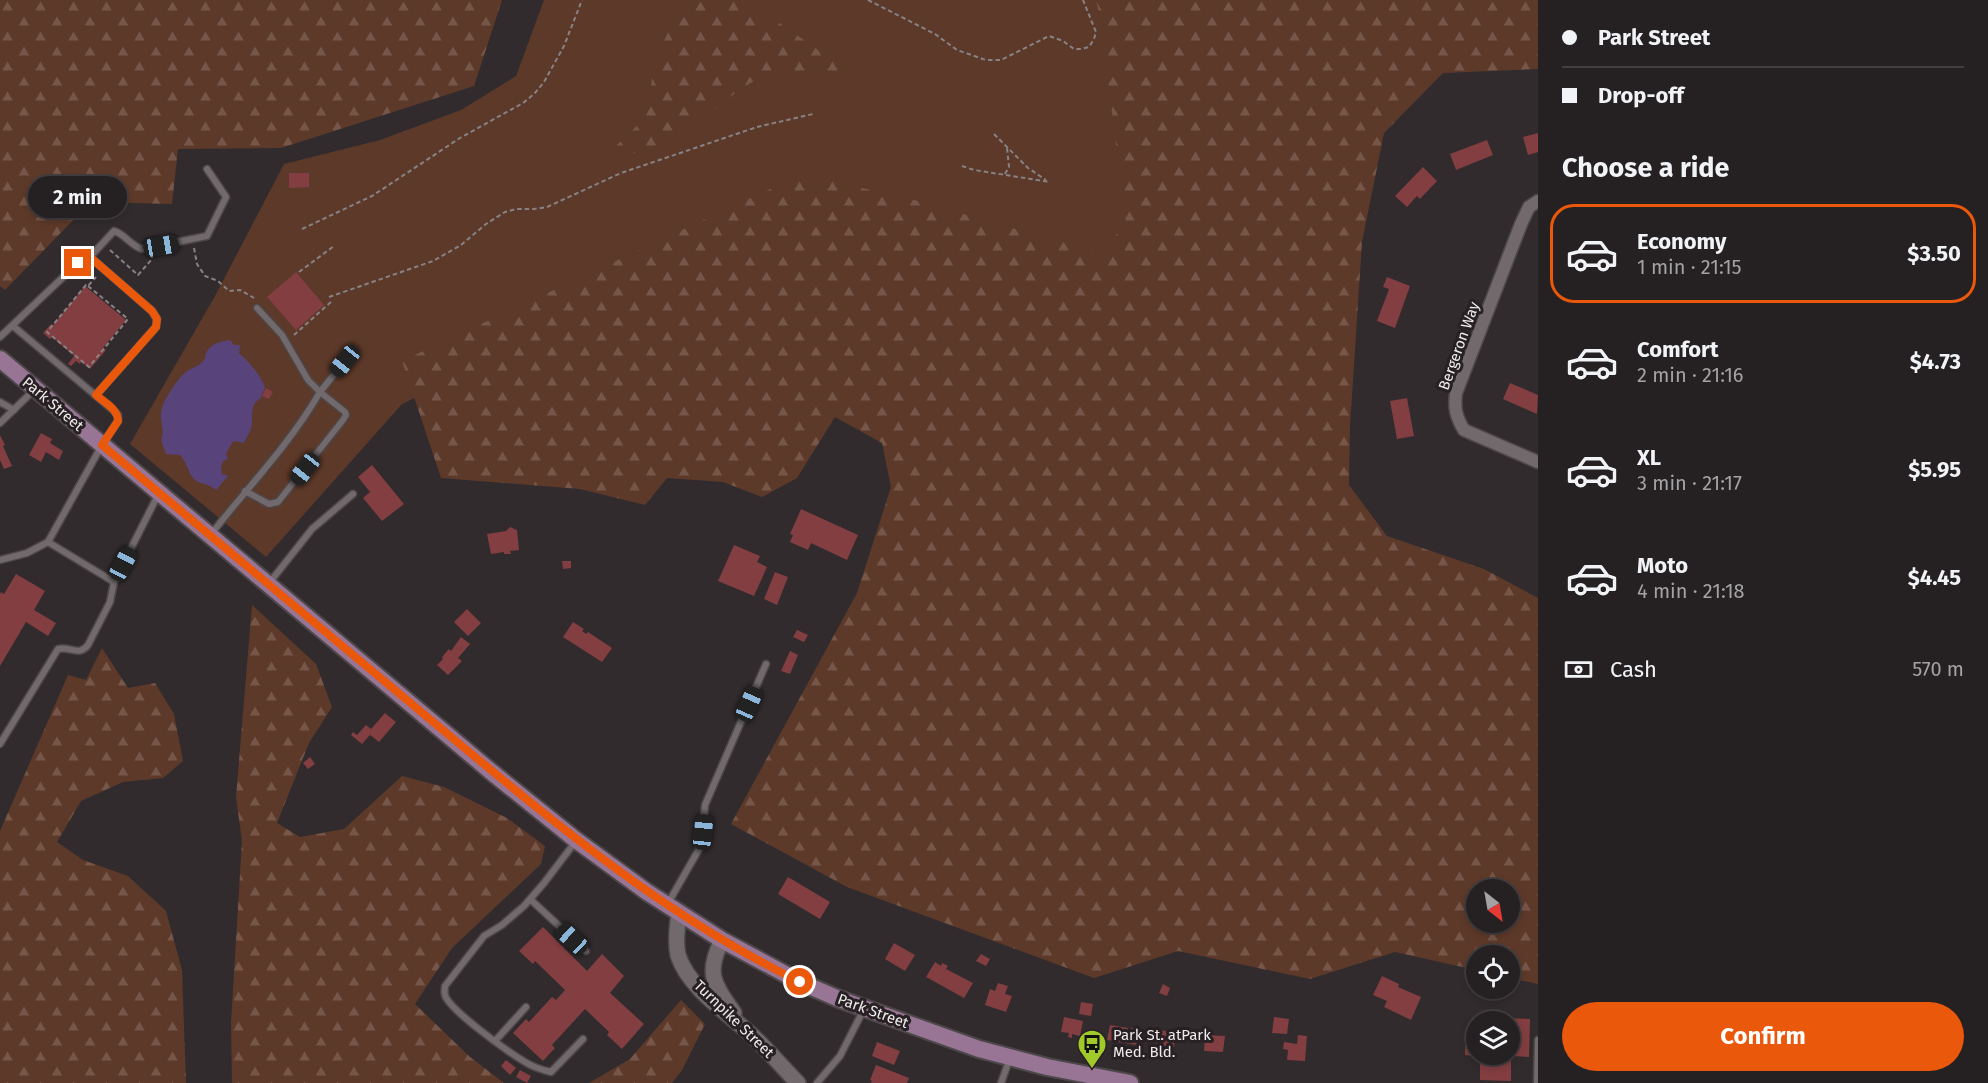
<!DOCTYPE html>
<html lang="en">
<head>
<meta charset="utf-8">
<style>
  :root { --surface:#252022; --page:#312d2f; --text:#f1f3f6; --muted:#a3a3a5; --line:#423e40; --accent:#ea580c }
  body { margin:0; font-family:"Fira Sans",sans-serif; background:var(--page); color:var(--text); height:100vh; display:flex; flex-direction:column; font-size:22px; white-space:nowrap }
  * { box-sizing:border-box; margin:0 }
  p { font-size:20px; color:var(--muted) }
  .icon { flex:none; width:33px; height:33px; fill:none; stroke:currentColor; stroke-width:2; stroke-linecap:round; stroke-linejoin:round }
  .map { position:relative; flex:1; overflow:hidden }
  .sheet { display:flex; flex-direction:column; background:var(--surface); width:450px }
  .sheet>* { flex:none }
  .hud { display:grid; align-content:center; height:132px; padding:0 24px; background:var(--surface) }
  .needle { width:39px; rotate:149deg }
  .buttons { position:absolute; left:1466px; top:879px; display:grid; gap:12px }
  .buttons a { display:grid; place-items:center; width:54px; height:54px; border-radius:50%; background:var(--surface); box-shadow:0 3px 9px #0003,0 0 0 2px var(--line); font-size:30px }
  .end { position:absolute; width:27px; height:27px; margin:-14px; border:8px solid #ea580c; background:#fff; box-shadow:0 0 0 3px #fff }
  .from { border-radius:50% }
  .bubble { position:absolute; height:42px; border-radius:21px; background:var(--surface); box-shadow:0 3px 9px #0003,0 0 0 2px var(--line); font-size:20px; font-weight:700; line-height:42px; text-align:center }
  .car { position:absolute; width:18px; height:36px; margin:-18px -9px; border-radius:8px; box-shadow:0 0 4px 2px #0007; background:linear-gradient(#222 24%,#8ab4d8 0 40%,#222 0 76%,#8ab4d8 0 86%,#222 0) }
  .hud b { display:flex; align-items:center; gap:21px; height:57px; font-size:22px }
  .hud b+b { border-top:2px solid var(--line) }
  .hud i { width:15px; height:15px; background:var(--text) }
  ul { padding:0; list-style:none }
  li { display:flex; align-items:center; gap:18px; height:99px; margin:0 12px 9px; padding:0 12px; border:3px solid transparent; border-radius:24px }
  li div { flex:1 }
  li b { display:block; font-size:22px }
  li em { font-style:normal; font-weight:700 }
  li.active { border-color:var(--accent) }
  li>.icon { width:54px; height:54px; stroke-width:1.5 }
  h2 { padding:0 24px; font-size:27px; line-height:72px }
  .pay { display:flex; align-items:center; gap:15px; height:66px; padding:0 24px; font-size:22px }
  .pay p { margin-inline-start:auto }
  .primary-button { display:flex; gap:12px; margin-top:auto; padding:12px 24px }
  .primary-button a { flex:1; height:69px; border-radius:36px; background:var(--accent); color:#fff; font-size:24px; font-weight:700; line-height:69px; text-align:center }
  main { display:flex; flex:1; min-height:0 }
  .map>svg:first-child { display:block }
  .grass { fill:#5d3929 }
  .forest { fill:url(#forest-firs); fill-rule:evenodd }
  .water { fill:#58437b }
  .building { fill:#823e41 }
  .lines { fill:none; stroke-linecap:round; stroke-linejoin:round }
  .service-casing { stroke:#4c4749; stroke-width:9 }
  .minor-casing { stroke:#4c4749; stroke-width:15 }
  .tertiary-casing { stroke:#4c4749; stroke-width:18 }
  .secondary-casing { stroke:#4c4749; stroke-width:20 }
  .path { stroke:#888284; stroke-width:2; stroke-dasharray:4.5 3; stroke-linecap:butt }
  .service { stroke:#71696c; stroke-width:6 }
  .minor { stroke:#71696c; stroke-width:12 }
  .tertiary { stroke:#71696c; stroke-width:15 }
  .secondary { stroke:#987495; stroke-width:16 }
  .route { stroke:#ea580c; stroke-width:8 }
  .labels { text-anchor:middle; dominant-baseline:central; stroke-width:6; stroke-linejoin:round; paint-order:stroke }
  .street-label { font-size:15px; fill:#efeaec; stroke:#272123 }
  .poi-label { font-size:15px; fill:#efeaec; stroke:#272123; text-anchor:start }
</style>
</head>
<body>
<main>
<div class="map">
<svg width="1538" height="1083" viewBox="0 0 1538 1083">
  <defs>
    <pattern id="forest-firs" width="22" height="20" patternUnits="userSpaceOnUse" patternTransform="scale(1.5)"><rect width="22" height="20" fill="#5d3929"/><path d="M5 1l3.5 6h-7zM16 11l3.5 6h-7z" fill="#755648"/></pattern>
  </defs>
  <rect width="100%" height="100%" fill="#312b2d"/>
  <path class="grass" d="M 544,0 L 1125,0 L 1137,237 L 1115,284 L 667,277 L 402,404 L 266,557 L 130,444 L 215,296 L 284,164 L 380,140 L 461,110 L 516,76 Z"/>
  <path class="forest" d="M 0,0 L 502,0 L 474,86 L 281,148 L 178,149 L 172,204 L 91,202 L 5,290 L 0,286 Z
    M 701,0 L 730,0 L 762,11 L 840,65 L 844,71 L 843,75 L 834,80 C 821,77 806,70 793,71 C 757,73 741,89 715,109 C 687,130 651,154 615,156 L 613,149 L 645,118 L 650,99 L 653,67 L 668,32 L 687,6 Z
    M 1096,0 L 1538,0 L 1538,69 L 1443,73 L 1384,133 L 1362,242 L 1350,426 L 1349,485 L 1387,536 L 1484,569 L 1538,598 L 1538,984 L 1509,978 L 1509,956 L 1476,956 L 1476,970 L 1395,952 L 1310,979 L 1178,951 L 1094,978 L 847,887 L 731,824 L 857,593 L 891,487 L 882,443 L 835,417 L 797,478 L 762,497 L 723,482 L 667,478 L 645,505 L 580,489 L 441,478 L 402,361 L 802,174 L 914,200 L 1101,253 L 1126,223 L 1100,18 ZM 1476,890 L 1509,890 L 1509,922 L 1476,922 Z
    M 252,605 L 316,664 L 332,707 L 309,743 L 277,823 L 300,837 L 344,829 L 402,776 L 444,787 L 507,818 L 545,846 L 541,864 L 452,948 L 415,1004 L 470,1057 L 504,1083 L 232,1083 L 231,1023 L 242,841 L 236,797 Z
    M 102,648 L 128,688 L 155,683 L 174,714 L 183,761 L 163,778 L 123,782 L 81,801 L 57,842 L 83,860 L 128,876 L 166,911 L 182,970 L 186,1083 L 0,1083 L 0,831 L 68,675 L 86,680 Z
    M 681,1000 L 705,1024 L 682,1070 L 672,1083 L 589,1083 L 630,1059 Z"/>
  <path class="water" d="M 230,340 L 234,345 L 240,345 L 239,353 C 247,360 262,376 265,388 L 261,396 L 262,398 C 248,403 254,417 251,429 C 249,434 246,438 244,443 L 235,441 L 232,443 L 226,454 L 228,459 L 223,461 L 221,468 L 222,474 L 228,476 L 216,490 C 209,484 201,484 195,480 C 189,476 187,462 180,455 L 166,454 L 161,440 C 166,428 157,420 163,405 C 167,395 179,377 187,371 C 192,368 199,366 203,361 C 207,356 204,358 206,353 C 210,344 221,341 230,340 Z"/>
  <path class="building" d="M 1538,133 L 1538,152 L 1528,155 L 1523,137 Z
    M 1487,140 L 1493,155 L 1456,170 L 1450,154 Z
    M 1423,167 L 1437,181 L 1420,199 L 1417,196 L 1407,207 L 1395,196 Z
    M 289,173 L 309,173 L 309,187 L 289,188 Z
    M 296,272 L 324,305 L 296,330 L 267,297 Z
    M 1387,277 L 1410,286 L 1395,328 L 1377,321 L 1389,289 L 1383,287 Z
    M 85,286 L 126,320 L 103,348 L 106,350 L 90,369 L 81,362 L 80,364 L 76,361 L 71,366 L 68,364 L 74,356 L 52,337 L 50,339 L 43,333 L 51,324 L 53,325 Z
    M 1510,383 L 1538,395 L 1537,414 L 1503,399 Z
    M 266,388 L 273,392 L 269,399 L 262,396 Z
    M 1407,398 L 1414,436 L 1397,439 L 1390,401 Z
    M 41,433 L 52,439 L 50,443 L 63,451 L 59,460 L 46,452 L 41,462 L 29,455 Z
    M 0,435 L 5,445 L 3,446 L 12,466 L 4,469 L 0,460 Z
    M 372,465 L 404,504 L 382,521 L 363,498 L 370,492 L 358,477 Z
    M 801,509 L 858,535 L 847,560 L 811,543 L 808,550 L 790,542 L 793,535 L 790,534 Z
    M 510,527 L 517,530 L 519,550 L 510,551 L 511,554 L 504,554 L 504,552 L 491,554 L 487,534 L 506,531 Z
    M 734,545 L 760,556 L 757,562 L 767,567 L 754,596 L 718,581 Z
    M 562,561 L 571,561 L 571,568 L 563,569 Z
    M 775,572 L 788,577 L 777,605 L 764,599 Z
    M 16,574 L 45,591 L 34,610 L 56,623 L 48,636 L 26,622 L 0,666 L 0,594 L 1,592 L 4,594 Z
    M 467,609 L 481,623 L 468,636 L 454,622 Z
    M 573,622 L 584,629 L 582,631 L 586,634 L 588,632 L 612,648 L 602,662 L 563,637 Z
    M 797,630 L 808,635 L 804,642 L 793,637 Z
    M 461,637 L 470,644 L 458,658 L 462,661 L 448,675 L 437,665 L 443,659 L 442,657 L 449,649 L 451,651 Z
    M 790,651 L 798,655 L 790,674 L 781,671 Z
    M 385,713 L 396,722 L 379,742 L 370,735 L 362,744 L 351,735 L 353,732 L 357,735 L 366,725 L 371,729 Z
    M 310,757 L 315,764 L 308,769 L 303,763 Z
    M 788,877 L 830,902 L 820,919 L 778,894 Z
    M 543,927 L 587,971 L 602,954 L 624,976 L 610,993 L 644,1024 L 622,1049 L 607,1035 L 609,1032 L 585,1009 L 552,1045 L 555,1048 L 543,1061 L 513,1033 L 526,1019 L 529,1022 L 552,997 L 556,1000 L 565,990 L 535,961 L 533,964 L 519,951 Z
    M 894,943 L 915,955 L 905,971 L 885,959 Z
    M 981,954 L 990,959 L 986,966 L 976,961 Z
    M 935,962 L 941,966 L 942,963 L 948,966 L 946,969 L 973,983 L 964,998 L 926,977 Z
    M 1382,976 L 1399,984 L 1398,987 L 1421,997 L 1411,1020 L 1384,1007 L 1387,1001 L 1373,995 Z
    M 998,983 L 1008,986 L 1005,994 L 1012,996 L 1006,1012 L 985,1005 L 990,989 L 995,991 Z
    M 1163,984 L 1170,988 L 1167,996 L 1159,993 Z
    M 1081,1002 L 1093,1004 L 1091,1016 L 1079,1014 Z
    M 1064,1017 L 1083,1021 L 1080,1036 L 1072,1034 L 1072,1038 L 1068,1037 L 1069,1033 L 1061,1032 Z
    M 1274,1017 L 1289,1019 L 1287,1034 L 1272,1033 Z
    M 1499,1018 L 1530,1019 L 1529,1057 L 1511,1056 L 1511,1081 L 1480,1080 L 1480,1054 L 1509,1054 L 1509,1022 L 1499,1022 Z
    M 1110,1025 L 1128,1028 L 1128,1031 L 1131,1032 L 1131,1028 L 1139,1029 L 1137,1045 L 1107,1040 Z
    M 1150,1029 L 1176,1032 L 1174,1047 L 1157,1045 L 1158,1039 L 1149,1037 Z
    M 1465,1031 L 1476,1031 L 1476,1056 L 1465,1055 Z
    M 1205,1035 L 1225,1036 L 1223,1052 L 1204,1051 Z
    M 1298,1035 L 1307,1036 L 1305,1061 L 1287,1060 L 1288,1050 L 1283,1049 L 1284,1042 L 1297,1044 Z
    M 877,1042 L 900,1051 L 894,1065 L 872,1056 Z
    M 506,1060 L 516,1068 L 510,1075 L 501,1066 Z
    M 876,1065 L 909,1078 L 907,1083 L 871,1083 L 872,1081 L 870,1080 Z
    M 520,1070 L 531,1076 L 527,1083 L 516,1077 Z"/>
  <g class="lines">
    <g class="service-casing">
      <path id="service" d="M 90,257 L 114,231 C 125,234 131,246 142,249 L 207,236 L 226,197 L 207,169
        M 13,326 L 113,410 L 118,415 L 118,421 L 102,445 L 48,542 L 114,582 L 159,493
        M 0,337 L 78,263 L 90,257 L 152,311 L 157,319 L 156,327 L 96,395
        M 0,402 L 14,410
        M 0,423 L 35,389
        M 245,491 L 269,504 L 278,502 L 343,420 L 346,415 L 345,412 L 320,392 L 345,361
        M 212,533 C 248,487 290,444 320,392 L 308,380 L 282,335 L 257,308
        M 0,560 L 27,553 L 48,542
        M 270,582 L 312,529 L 353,494
        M 0,744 L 58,649 C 70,646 79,657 88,645 L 110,602 L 114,582
        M 576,841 L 544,883 L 524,906 L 502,925 L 484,936 L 445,986 C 445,989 444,992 445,995 C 449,1010 510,1053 525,1062 C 533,1067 542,1070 551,1072 L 583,1039
        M 530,899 L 586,951
        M 667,905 L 702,844 L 705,805 L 766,664
        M 495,1041 L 526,1007
        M 817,1083 L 840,1056 L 864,1009
        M 1001,1083 L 1010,1058
        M 1537,1083 L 1538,1040"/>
    </g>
    <g class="minor-casing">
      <path id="minor" d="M 1538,201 L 1529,207 L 1521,224 L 1456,393 C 1454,408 1456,417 1464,430 L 1538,462"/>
    </g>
    <g class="tertiary-casing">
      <path id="tertiary" d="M 679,914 C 677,927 675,942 678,955 C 687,985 724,1011 746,1030 C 765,1046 781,1066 798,1083
        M 722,940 C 705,974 714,984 734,1013"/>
    </g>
    <g class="secondary-casing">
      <path id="secondary" d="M 0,359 L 494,774 L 576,840 L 647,892 L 722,940 L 800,982 L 839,999 L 979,1049 L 1047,1067 L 1130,1083"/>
    </g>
    <path class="path" d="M 868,0 L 935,34 L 957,50 L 986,60 L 1001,60 L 1049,36 L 1063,41 L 1074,49 L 1081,49 L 1089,47 L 1094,39 L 1096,32 L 1083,0
      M 994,134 L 1028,168 L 1046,180
      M 962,166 L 974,170 L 1050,182
      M 1005,174 L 1009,167 L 1007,148
      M 302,229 L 372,196 L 460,138 L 523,103 L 534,94 L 544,82 L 564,46 L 582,0
      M 194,248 L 197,264 L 205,276 L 218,281 L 229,291 L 240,290 L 254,298
      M 110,250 L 138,275 L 152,259 L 152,257
      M 299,272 L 334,246
      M 88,286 L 128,319 L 89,367 L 47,332 L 86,285 L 88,286 L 96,277
      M 329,297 L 433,261 L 461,245 L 486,224 L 505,212 L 516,209 L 534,209 L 547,207 L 621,173 L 757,127 L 813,114
      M 294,335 L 332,301"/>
    <use href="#service" class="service"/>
    <use href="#minor" class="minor"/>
    <use href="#tertiary" class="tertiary"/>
    <use href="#secondary" class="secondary"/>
  </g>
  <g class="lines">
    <path class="route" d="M 78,263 L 90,257 L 152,311 L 157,319 L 156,327 L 96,395 C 105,403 118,409 118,421 L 102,445 C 212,537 322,629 432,721 C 551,820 660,913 800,982"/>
  </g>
  <defs>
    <g id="bus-pin" transform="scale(1.5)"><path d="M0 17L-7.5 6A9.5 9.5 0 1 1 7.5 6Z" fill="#a1c92a" stroke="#272123"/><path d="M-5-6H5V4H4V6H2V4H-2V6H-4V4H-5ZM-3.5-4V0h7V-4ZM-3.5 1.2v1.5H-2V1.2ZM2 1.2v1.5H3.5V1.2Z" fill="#111"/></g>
  </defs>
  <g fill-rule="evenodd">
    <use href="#bus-pin" x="1092" y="1044"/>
  </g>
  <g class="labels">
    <g class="street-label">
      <text transform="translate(1459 346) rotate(-70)">Bergeron Way</text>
      <text transform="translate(53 404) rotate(40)">Park Street</text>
      <text transform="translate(873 1011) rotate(20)">Park Street</text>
      <text transform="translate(734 1019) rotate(44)">Turnpike Street</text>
    </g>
    <g class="poi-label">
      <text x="1113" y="1035">Park St. atPark<tspan x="1113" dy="17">Med. Bld.</tspan></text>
    </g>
  </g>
</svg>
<div class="buttons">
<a><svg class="needle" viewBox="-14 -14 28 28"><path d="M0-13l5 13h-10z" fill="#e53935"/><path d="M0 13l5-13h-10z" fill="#a3a3a5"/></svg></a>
<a><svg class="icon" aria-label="locate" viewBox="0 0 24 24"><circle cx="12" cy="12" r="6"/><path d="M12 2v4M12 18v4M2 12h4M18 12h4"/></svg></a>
<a><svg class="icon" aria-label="layers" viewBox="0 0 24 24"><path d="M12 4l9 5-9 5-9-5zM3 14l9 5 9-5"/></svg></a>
</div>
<i class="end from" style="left:800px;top:982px"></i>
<i class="end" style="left:78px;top:263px"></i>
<div class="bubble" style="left:28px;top:176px;width:99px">2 min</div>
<i class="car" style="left:161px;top:246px;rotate:80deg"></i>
<i class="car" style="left:345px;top:361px;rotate:219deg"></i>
<i class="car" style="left:305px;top:469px;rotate:218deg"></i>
<i class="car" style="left:123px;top:564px;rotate:28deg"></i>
<i class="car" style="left:749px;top:704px;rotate:24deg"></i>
<i class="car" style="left:703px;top:832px;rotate:6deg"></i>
<i class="car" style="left:572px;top:939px;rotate:313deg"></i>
</div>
<section class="sheet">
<div class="hud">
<b><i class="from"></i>Park Street</b>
<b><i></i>Drop-off</b>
</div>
<h2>Choose a ride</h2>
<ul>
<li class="active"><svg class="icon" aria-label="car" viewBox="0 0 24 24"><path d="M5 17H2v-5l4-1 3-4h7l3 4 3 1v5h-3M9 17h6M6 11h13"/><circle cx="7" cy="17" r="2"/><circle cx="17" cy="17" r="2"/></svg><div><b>Economy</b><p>1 min · 21:15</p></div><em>$3.50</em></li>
<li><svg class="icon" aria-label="car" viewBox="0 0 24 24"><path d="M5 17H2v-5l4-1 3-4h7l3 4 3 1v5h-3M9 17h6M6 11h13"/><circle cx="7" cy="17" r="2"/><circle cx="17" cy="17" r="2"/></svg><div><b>Comfort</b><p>2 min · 21:16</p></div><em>$4.73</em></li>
<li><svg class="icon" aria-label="car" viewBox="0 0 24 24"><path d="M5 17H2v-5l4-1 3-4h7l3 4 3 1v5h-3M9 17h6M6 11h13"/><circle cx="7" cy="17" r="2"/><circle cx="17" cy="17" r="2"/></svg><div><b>XL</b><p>3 min · 21:17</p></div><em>$5.95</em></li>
<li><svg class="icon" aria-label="car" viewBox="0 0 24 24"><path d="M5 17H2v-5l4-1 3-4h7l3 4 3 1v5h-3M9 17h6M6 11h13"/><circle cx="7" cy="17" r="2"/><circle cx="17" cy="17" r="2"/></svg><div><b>Moto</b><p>4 min · 21:18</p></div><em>$4.45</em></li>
</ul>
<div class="pay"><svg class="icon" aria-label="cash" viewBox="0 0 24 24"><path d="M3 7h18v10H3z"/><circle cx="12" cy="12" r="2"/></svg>Cash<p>570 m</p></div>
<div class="primary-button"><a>Confirm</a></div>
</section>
</main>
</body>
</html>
